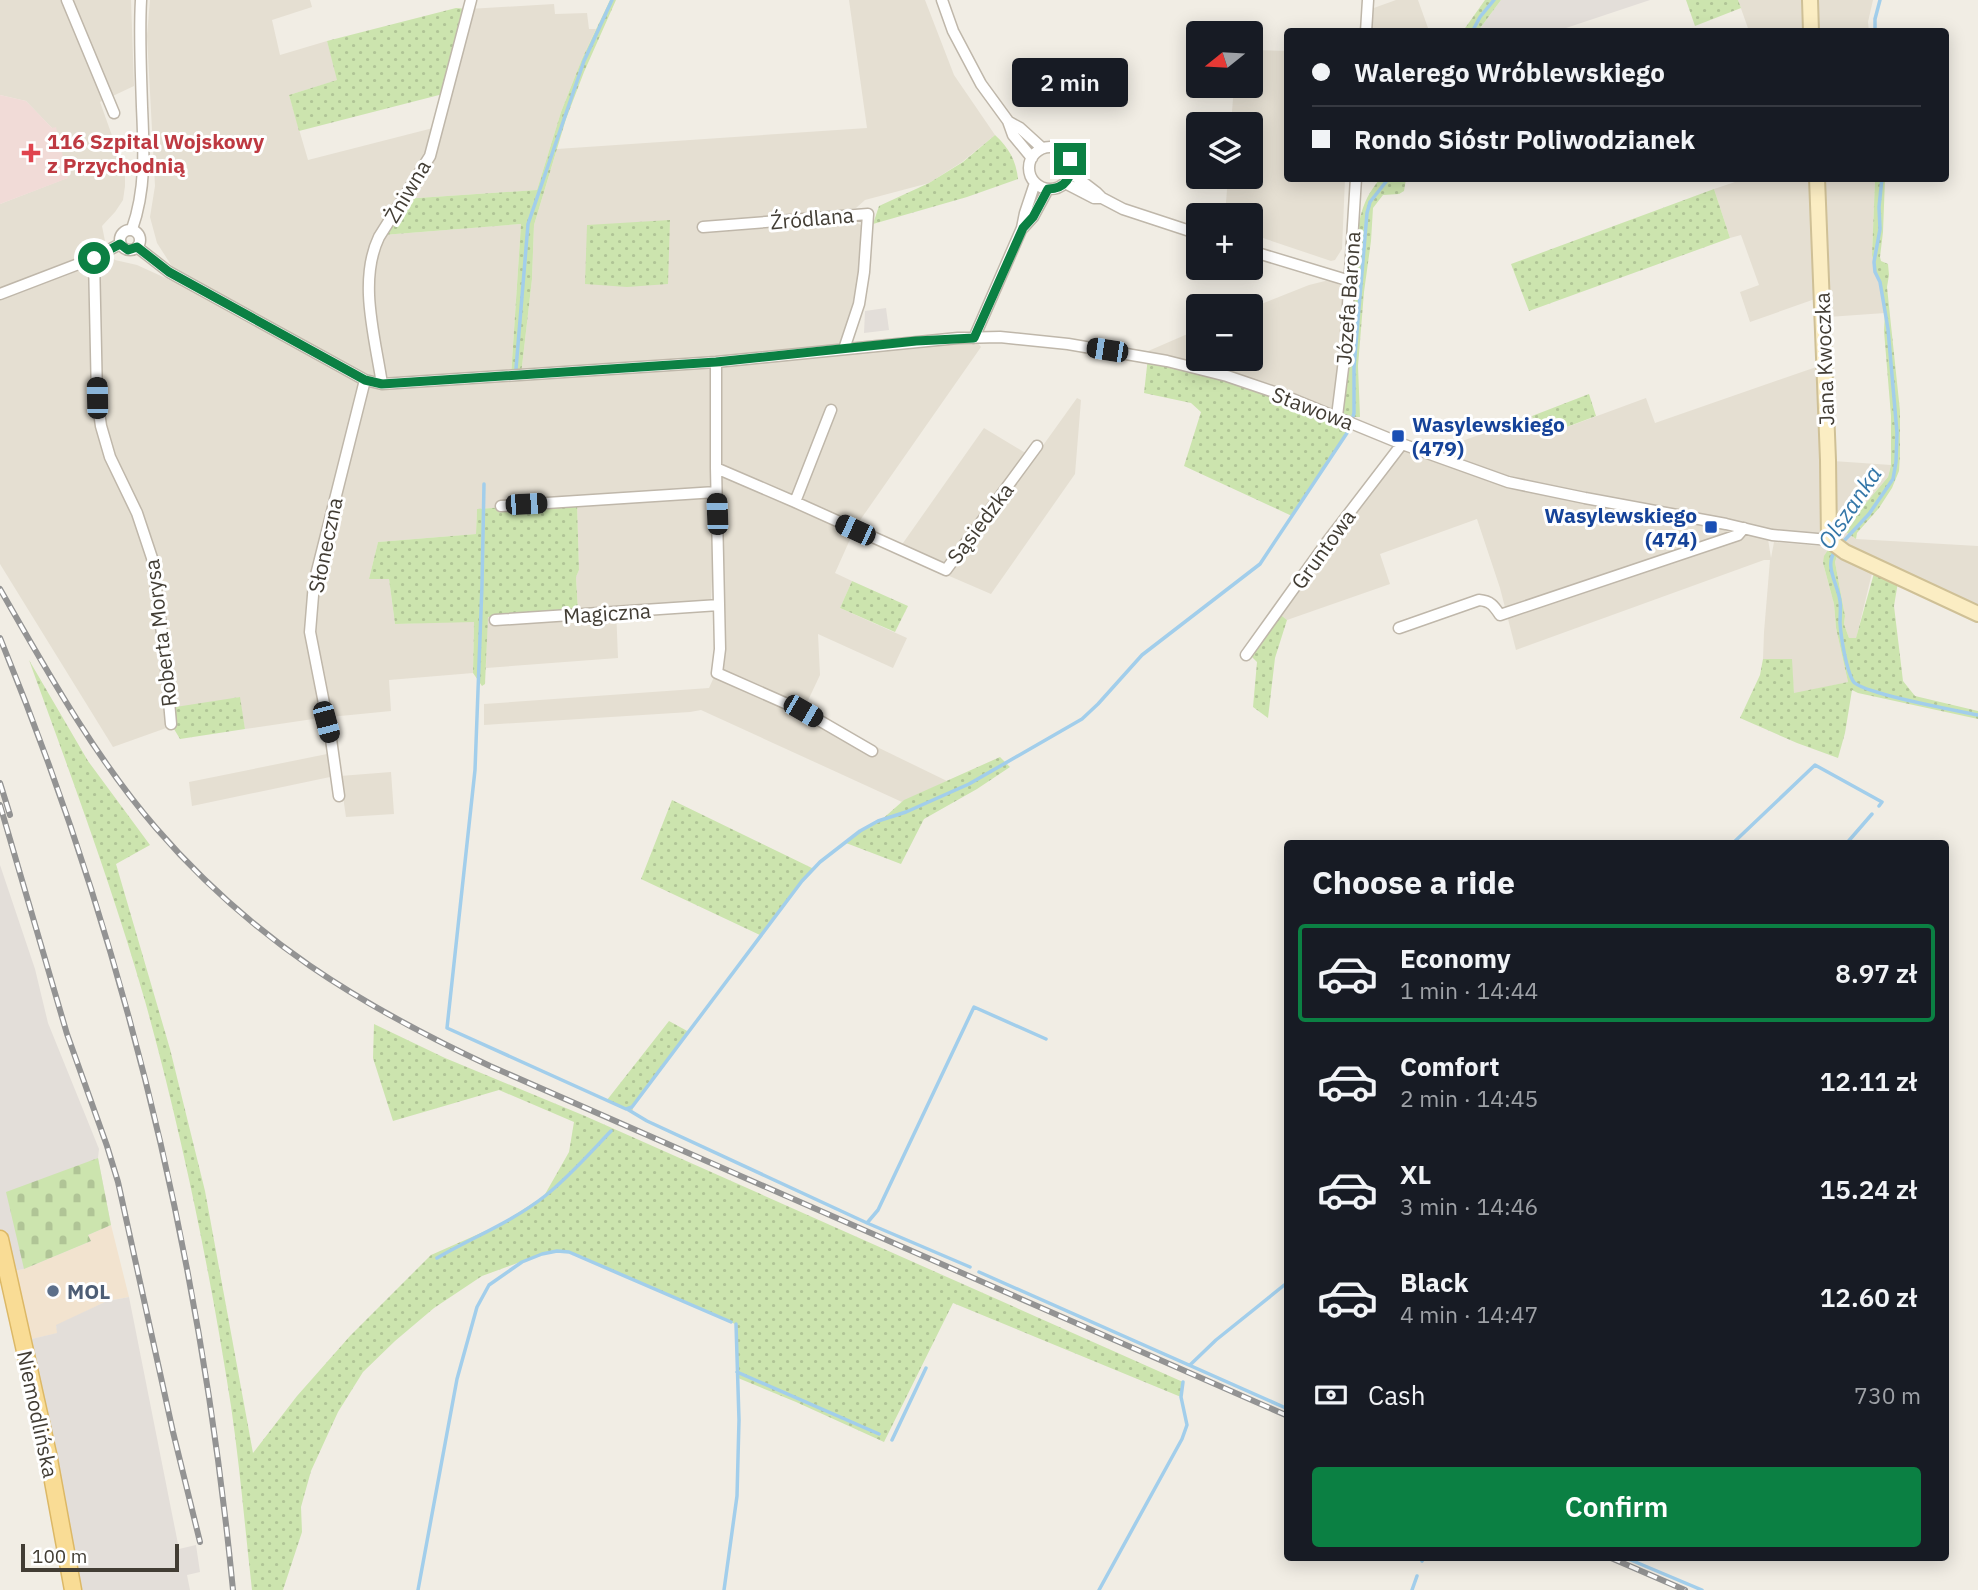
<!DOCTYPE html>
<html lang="en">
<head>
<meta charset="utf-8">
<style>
  :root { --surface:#171b24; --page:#242831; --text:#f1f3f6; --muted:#9ea1a6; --line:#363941; --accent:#0b8043 }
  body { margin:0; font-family:"IBM Plex Sans",sans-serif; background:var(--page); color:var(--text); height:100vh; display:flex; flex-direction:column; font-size:26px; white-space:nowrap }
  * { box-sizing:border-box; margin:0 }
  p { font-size:23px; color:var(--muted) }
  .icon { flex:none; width:38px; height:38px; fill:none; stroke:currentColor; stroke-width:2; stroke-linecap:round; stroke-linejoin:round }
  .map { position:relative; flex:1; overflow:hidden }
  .side { position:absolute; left:1284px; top:840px; width:665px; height:721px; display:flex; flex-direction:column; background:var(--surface); border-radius:7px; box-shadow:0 4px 18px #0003 }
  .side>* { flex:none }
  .hud { position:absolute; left:1284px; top:28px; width:665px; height:154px; border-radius:7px; box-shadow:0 4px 18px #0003; display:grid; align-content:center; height:154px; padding:0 28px; background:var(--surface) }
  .needle { width:46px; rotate:252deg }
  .controls { position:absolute; left:1186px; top:21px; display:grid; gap:14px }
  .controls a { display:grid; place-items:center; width:77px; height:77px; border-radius:7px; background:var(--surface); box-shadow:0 4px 18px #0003; font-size:35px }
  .scale { position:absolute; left:21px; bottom:18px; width:158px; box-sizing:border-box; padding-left:7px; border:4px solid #423d34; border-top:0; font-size:19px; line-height:24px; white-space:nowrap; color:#423d34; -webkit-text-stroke:5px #fff; paint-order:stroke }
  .end { position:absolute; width:32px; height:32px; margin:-16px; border:9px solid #0b8043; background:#fff; box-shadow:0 0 0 4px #fff }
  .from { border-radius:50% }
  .bubble { position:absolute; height:49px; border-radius:7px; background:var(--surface); box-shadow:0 4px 18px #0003; font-size:23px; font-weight:600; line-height:49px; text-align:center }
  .car { position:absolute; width:21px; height:42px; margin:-21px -10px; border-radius:9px; box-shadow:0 0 5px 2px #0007; background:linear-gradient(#222 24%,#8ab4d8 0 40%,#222 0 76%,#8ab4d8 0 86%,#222 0) }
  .hud b { display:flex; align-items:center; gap:24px; height:66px; font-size:26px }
  .hud b+b { border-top:2px solid var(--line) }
  .hud i { width:18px; height:18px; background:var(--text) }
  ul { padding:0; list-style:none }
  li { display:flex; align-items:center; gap:21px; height:98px; margin:0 14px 10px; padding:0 14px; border:4px solid transparent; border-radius:7px }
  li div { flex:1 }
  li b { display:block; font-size:26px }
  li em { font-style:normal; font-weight:600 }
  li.on { border-color:var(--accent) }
  li>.icon { width:63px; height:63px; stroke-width:1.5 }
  h2 { padding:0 28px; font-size:32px; line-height:84px }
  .pay { display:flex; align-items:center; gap:18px; height:77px; padding:0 28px; font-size:26px }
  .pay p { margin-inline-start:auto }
  .primary-button { display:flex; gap:14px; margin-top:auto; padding:14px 28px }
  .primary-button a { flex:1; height:80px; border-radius:7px; background:var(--accent); color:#fff; font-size:28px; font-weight:600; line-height:80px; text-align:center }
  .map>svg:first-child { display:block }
  .residential { fill:#e5dfd2; fill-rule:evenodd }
  .commercial { fill:#f2e3cf }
  .industrial { fill:#e3ded9 }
  .medical { fill:#f1dbd7 }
  .grass { fill:url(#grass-dots) }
  .cemetery { fill:url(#cemetery-stones) }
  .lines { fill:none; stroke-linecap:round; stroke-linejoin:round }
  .stream { stroke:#a2ceeb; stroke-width:3.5 }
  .street-casing { stroke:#bfb7aa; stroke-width:13 }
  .secondary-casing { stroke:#cfc096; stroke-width:18 }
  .primary-casing { stroke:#dcb866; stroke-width:19 }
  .street { stroke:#fff; stroke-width:10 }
  .secondary { stroke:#fbedc3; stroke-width:14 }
  .primary { stroke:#f9dc95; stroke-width:16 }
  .rail-casing { stroke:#939393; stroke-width:6 }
  .rail { stroke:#fff; stroke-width:3.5; stroke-dasharray:10; stroke-linecap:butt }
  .route { stroke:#0b8043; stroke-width:9 }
  .health-dot { fill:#e0444e; stroke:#fff; stroke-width:2.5 }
  .transit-dot { fill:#1a4fb4; stroke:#fff; stroke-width:2.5 }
  .service-dot { fill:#5c6f8a; stroke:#fff; stroke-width:2.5 }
  .labels { text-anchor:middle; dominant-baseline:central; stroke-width:6; stroke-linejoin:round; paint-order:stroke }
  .health-label { font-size:21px; font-weight:bold; fill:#be3a42; stroke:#fff; text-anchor:start }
  .street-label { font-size:21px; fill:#423d34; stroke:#fff }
  .transit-label { font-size:21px; font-weight:bold; fill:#164399; stroke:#fff; text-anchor:start }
  .service-label { font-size:21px; font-weight:bold; fill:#4e5e75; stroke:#fff; text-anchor:start }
  .water-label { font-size:23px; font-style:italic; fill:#3477a8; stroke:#fff }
</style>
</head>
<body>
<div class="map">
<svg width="1978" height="1590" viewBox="0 0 1978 1590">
  <defs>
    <pattern id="grass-dots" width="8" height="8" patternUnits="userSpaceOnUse" patternTransform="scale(1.75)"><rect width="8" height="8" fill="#cce4ae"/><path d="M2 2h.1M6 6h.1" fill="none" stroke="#b0c496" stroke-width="1.8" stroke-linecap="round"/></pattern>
    <pattern id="cemetery-stones" width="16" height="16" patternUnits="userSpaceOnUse" patternTransform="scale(1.75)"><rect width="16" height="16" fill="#cce4ae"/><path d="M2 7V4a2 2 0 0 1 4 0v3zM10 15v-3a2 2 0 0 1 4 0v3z" fill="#b0c496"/></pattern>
  </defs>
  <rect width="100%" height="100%" fill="#f1ede4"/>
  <path class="residential" d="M 0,0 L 131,0 L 134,86 L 100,102 L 125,172 L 125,186 L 123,200 L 115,212 L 102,226 L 107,251 L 115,260 L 137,265 L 240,312 L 173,268 L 157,243 L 150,217 L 155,186 L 147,36 L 150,0 L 310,0 L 312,7 L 272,20 L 280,55 L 327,41 L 338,80 L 289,95 L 308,160 L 437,127 L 469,9 L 554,4 L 555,14 L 587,13 L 589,29 L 596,29 L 582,59 L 561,112 L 537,190 L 403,199 L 383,235 L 521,224 L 511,375 L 521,375 L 532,279 L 534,225 L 557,149 L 867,128 L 849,0 L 925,0 L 954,75 L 995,135 L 962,162 L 929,183 L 865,200 L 856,208 L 714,232 L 855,222 L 861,225 L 859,304 L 844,348 L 974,338 L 981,347 L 856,526 L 835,573 L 852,581 L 840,608 L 907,638 L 893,668 L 818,634 L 820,675 L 803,711 L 947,781 L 902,802 L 701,710 L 690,712 L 484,725 L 484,704 L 709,688 L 724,655 L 722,579 L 716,500 L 711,602 L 616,608 L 618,658 L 486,668 L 487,616 L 578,610 L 576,577 L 579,570 L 577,502 L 477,509 L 476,534 L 378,542 L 369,579 L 389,579 L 395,624 L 474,621 L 473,673 L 389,680 L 391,711 L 330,717 L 318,693 L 320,718 L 245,729 L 239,697 L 169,727 L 113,747 L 0,564 L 0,204 L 67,178 L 52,128 L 26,101 L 0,95 ZM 139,515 L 152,538 L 160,575 L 161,623 Z
    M 1396,0 L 1418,0 L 1428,28 L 1419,31 L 1370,32 L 1371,9 Z
    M 1738,0 L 1803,0 L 1804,31 L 1749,31 Z
    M 1815,0 L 1873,0 L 1868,22 L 1869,31 L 1816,31 Z
    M 1251,50 L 1288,51 L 1288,178 L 1345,179 L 1342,249 L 1335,260 L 1331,261 L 1251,234 L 1251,215 L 1225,215 L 1228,177 L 1251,177 L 1251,124 L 1231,124 L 1234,86 L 1251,86 Z
    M 1744,179 L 1810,179 L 1815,299 L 1750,322 L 1740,292 L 1759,285 L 1741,235 L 1730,238 L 1714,189 Z
    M 1822,179 L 1875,179 L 1872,255 L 1875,272 L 1880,282 L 1885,313 L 1828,317 Z
    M 1329,280 L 1342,286 L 1345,352 L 1337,416 L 1139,355 L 1199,329 L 1199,359 L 1251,359 L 1251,308 L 1309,285 Z
    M 1825,364 L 1833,461 L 1891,465 L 1888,477 L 1843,530 L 1856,539 L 1978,546 L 1978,614 L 1872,573 L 1856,639 L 1849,638 L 1844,624 L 1845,616 L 1835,562 L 1838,553 L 1823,535 L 1730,525 L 1768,539 L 1771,558 L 1774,542 L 1830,547 L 1823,563 L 1834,604 L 1836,628 L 1848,682 L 1794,694 L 1791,659 L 1763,659 L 1764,632 L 1770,560 L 1764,560 L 1516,650 L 1500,588 L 1477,519 L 1380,554 L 1390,584 L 1287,620 L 1277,612 L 1402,444 L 1434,451 L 1532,416 L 1540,437 L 1646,398 L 1655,423 Z
    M 1077,398 L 1081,400 L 1075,474 L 991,594 L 896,553 L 984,428 L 1034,458 Z
    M 327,754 L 330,777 L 192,806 L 189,782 Z
    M 391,772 L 394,814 L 346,817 L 340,776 Z"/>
  <path class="commercial" d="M 111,1225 L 129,1297 L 107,1301 L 56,1326 L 58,1333 L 23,1341 L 8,1272 L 24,1269 L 91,1241 L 88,1235 Z"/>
  <path class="industrial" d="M 1501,0 L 1650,0 L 1557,31 L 1478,31 Z
    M 886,308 L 889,330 L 864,333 L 865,311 Z
    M 0,865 L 35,969 L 48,1023 L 99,1149 L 98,1158 L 111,1225 L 88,1235 L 91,1241 L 24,1269 L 8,1272 L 0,1239 Z
    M 129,1297 L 179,1549 L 196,1545 L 200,1572 L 187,1575 L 190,1590 L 73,1590 L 23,1341 L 57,1333 L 56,1325 L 107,1301 Z"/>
  <path class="medical" d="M 0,95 L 26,101 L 52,128 L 56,127 L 68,178 L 0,204 Z"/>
  <path class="grass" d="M 610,0 L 616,0 L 584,72 L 566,119 L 534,225 L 532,279 L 521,375 L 511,376 L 521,224 L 383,235 L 403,199 L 537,190 L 561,112 L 582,59 Z
    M 1485,0 L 1501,0 L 1478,31 L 1463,31 Z
    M 1686,0 L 1738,0 L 1741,8 L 1695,26 Z
    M 456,8 L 469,9 L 443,94 L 299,131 L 289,95 L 337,80 L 327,41 Z
    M 995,135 C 1009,148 1016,160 1018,179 L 967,197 L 873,224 L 879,206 L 929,183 L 963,162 Z
    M 1380,179 L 1406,179 L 1404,191 L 1399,194 L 1383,195 L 1373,208 L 1371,241 L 1364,292 L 1358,366 L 1360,417 L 1338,417 L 1349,430 L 1292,516 L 1184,466 L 1201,412 L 1191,403 L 1144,393 L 1148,357 L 1167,361 L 1337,416 C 1342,373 1349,330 1354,287 C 1359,247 1351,212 1380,179 Z
    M 1875,179 L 1885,179 L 1883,232 L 1880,257 L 1881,261 L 1888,264 L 1889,275 L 1887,287 L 1900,411 L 1900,455 L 1899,471 L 1892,488 L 1879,508 L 1857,533 L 1856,539 L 1843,530 L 1888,477 L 1891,465 L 1891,416 L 1884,331 L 1885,313 L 1880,282 L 1875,272 L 1872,255 Z
    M 1714,189 L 1730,238 L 1529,311 L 1511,264 Z
    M 670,220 L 668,284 L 627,287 L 585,284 L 587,225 Z
    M 1589,394 L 1596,416 L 1540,437 L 1532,416 Z
    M 577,502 L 579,570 L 576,577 L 578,611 L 488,617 L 485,684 L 482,686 L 473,673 L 474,622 L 395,624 L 389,579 L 369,579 L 378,542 L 476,534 L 477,509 Z
    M 1830,547 L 1838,553 L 1835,562 L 1845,616 L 1844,624 L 1849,638 L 1856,638 L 1876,566 L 1899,576 L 1894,606 L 1903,681 L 1915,696 L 1978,711 L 1978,719 L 1858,693 L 1852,690 L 1845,733 L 1838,758 L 1797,743 L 1740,718 L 1760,675 L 1763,659 L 1792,659 L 1794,693 L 1848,682 L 1836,628 L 1834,604 L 1823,563 L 1824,556 Z
    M 852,581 L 908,606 L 895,632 L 840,608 Z
    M 1277,612 L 1287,620 L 1275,658 L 1268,718 L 1253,707 L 1257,662 L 1248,653 Z
    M 29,660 L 88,761 L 150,845 L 116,864 L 170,1049 L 205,1191 L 253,1453 L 297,1396 L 350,1336 L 431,1255 L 499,1225 L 544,1196 L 569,1152 L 574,1122 L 499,1090 L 393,1121 L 373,1058 L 374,1024 L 445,1058 L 585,1116 L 1183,1382 L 1181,1397 L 953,1303 L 884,1442 L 796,1402 L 738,1378 L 735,1324 L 569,1252 L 557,1251 L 542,1254 L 482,1276 L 434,1308 L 395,1341 L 363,1372 L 338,1412 L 311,1471 L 301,1507 L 302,1532 L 283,1590 L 252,1590 C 245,1529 240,1467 231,1406 C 210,1270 182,1134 145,1001 C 112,886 70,773 29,660 Z
    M 240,697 L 245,729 L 180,739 L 171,724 L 169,708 Z
    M 1000,757 L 1010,767 L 977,789 L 924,819 L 901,864 L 846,843 L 860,832 L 879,822 L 904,800 Z
    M 672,800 L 814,869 L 802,881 L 762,936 L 641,879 Z
    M 669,1021 L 689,1032 L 633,1107 L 632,1111 L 607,1100 Z"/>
  <path class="cemetery" d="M 98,1158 L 111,1225 L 88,1235 L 91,1241 L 24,1269 L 6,1192 Z"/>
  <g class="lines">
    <path class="stream" d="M 1472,32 L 1480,17 L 1494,0
      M 1875,32 L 1875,19 L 1880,0
      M 516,369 L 528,224 L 584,61 L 612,0
      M 484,484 L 482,585 L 475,770 L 447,1028 L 626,1109 L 632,1107 L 802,881 L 820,862 L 860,831 L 878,821 L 906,812 L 969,784 L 1082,719 L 1098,704 L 1142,655 L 1260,564 L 1349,430 L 1354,413 L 1354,367 L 1367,213 L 1370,202 L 1389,178
      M 1841,544 L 1869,514 L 1893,479 L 1896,462 L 1897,433 L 1888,329 L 1880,282 L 1875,272 L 1874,262 L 1880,229 L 1879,207 L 1882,178
      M 1836,550 C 1823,565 1838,584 1840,601 C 1841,608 1840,616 1840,623 C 1841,637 1846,669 1853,681 C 1859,693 1959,711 1978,715
      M 1732,844 L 1815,765 L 1882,802 L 1879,806
      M 1846,844 L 1872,814
      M 627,1109 L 647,1121 L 867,1223 L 878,1210 L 974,1007 L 1046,1039
      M 867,1223 L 970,1267
      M 437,1258 C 473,1237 512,1222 545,1196 C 569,1177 590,1153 611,1131
      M 979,1272 L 1288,1409
      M 1191,1364 L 1216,1340 L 1288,1282
      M 737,1372 L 879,1434
      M 892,1440 L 926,1368
      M 1626,1558 L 1702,1590
      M 1422,1561 L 1424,1558
      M 418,1590 L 457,1379 L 477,1307 L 489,1285 L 522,1262 L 542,1254 L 557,1251 L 569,1252 L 731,1322
      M 724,1590 L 737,1496 L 739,1420 L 736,1324
      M 1099,1590 L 1182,1439 L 1187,1425 L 1181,1397 L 1183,1382
      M 1412,1590 L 1417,1576"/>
    <g class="street-casing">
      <path id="street" d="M 67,0 L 114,113
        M 942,0 L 953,31 L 981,84 L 1008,121 L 1013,135 L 1032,158
        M 1366,32 L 1368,0
        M 1009,122 L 1020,128 L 1042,148
        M1029 168a21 21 0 1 1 42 0a21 21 0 1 1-42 0Z
        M 1071,173 L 1097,193 L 1102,198
        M 1065,183 L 1094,198 L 1102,198 L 1123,209 L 1199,234
        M 703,227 L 868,214 L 864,272 L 859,304 L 844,349
        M 1023,228 L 1033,217 L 1048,189
        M 132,229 C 146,190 144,149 142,107 C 141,72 139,36 141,0
        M120 240a10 10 0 1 1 20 0a10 10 0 1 1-20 0Z
        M 137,247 L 169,272 L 365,380 L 382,384 L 716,362 L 958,338 L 1000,337 L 1068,344 L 1167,361 L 1227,376 L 1280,394 L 1402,444 L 1508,482 L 1585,498 L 1726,524 L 1772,535 L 1829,540
        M 1251,251 L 1350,281
        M 94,258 L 97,398 L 101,426 L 110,457 L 137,513 L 152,558 L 165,656 L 171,724
        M 0,294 L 94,258 L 120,244
        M 974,338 L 1022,228 L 1025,213 L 1035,183
        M 716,362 L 716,468 L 720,649 L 717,673 L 803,711 L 872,751
        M 382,384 C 375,337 358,281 379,237 L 430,156 L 471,0
        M 1337,416 L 1345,352 L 1356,178
        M 716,468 L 795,502 L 831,410
        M 795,502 L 946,570 L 1037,446
        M 501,506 L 716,492
        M 495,620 L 719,605
        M 1399,628 L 1479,600 C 1491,601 1494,606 1500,615 L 1738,535 L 1744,528
        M 1246,655 L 1327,542 L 1402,444
        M 339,796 L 331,739 L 310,632 L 314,583 L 365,380"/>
    </g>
    <g class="secondary-casing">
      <path id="secondary" d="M 1810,0 L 1811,32
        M 1817,178 L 1828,460 L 1829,540 L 1845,552 L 1978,614"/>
    </g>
    <g class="primary-casing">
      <path id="primary" d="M 0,1239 L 48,1454 L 73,1590"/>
    </g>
    <use href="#street" class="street"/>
    <use href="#secondary" class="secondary"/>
    <use href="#primary" class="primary"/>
    <g class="rail-casing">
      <path id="rail" d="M 0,589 C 47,671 94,756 156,828 C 253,940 358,1004 490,1066 L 1288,1416
        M 0,638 C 126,945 201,1260 233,1590
        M 0,783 L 10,815
        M 0,805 L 67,1034 L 107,1146 L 118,1182 L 173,1432 L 200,1542
        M 1611,1558 L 1685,1590"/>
    </g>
    <use href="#rail" class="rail"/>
  </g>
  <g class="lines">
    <path class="route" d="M 94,258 L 120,244 L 128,250 L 137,247 L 169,272 L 365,380 L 382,384 L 716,362 L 916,341 L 974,338 L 1023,228 L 1033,217 L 1048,189 C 1065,189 1074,176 1070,159"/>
  </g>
  <path class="health-dot" d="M27.5 142.5h7v7h7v7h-7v7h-7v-7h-7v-7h7z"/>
  <g class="transit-dot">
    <rect x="1391" y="429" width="14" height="14" rx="3.5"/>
    <rect x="1704" y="520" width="14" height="14" rx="3.5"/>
  </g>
  <circle class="service-dot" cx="53" cy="1291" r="7"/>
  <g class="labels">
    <g class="health-label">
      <text x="47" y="141">116 Szpital Wojskowy<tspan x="47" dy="24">z Przychodnią</tspan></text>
    </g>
    <g class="street-label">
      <text transform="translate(407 191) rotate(-59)">Żniwna</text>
      <text transform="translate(812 218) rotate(-5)">Źródlana</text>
      <text transform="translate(1348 298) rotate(-86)">Józefa Barona</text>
      <text transform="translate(1824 359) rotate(-92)">Jana Kwoczka</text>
      <text transform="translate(1313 408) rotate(21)">Stawowa</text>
      <text transform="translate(980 523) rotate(-53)">Sąsiedzka</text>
      <text transform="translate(325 545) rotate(-78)">Słoneczna</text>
      <text transform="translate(1323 549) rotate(-54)">Gruntowa</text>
      <text transform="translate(607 613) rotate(-4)">Magiczna</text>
      <text transform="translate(160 633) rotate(-97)">Roberta Morysa</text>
      <text transform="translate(38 1414) rotate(78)">Niemodlińska</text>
    </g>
    <g class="transit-label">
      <text x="1412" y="424">Wasylewskiego<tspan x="1412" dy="24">(479)</tspan></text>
      <text x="1697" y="515" text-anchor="end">Wasylewskiego<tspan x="1697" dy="24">(474)</tspan></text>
    </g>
    <g class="service-label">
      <text x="67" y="1291">MOL</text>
    </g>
    <g class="water-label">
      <text transform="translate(1849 507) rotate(-56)">Olszanka</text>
    </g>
  </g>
</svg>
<div class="controls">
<a><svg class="needle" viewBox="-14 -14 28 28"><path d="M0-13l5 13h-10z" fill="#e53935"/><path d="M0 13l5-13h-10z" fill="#9ea1a6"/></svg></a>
<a><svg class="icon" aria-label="layers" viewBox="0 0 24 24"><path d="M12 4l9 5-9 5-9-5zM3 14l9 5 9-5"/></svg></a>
<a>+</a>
<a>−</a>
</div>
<div class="scale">100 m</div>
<i class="end from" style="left:94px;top:258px"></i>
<i class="end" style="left:1070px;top:159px"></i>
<div class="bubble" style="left:1012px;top:58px;width:116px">2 min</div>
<i class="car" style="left:1107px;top:350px;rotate:279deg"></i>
<i class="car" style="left:97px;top:398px;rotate:359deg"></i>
<i class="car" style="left:526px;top:504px;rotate:87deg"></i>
<i class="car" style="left:717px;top:514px;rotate:358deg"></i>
<i class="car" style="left:855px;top:530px;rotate:295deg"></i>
<i class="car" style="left:803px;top:711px;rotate:120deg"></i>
<i class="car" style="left:326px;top:722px;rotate:165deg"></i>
<div class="hud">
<b><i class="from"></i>Walerego Wróblewskiego</b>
<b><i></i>Rondo Sióstr Poliwodzianek</b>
</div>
<section class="side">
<h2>Choose a ride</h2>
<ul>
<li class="on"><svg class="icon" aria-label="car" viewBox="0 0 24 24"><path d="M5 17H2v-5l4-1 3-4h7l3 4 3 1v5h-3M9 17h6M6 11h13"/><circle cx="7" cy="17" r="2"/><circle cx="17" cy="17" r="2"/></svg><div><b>Economy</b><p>1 min · 14:44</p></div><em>8.97 zł</em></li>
<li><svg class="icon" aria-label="car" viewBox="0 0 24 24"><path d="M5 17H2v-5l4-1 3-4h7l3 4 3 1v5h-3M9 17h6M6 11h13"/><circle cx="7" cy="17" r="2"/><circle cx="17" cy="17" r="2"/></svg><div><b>Comfort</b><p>2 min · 14:45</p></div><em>12.11 zł</em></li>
<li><svg class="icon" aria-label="car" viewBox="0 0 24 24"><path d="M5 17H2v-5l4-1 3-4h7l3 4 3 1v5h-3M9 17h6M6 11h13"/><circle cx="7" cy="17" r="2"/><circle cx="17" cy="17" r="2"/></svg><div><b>XL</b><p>3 min · 14:46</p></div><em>15.24 zł</em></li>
<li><svg class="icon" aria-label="car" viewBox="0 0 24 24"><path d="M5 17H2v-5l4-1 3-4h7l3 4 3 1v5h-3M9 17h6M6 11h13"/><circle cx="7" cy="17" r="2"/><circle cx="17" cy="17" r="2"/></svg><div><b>Black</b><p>4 min · 14:47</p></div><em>12.60 zł</em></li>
</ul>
<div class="pay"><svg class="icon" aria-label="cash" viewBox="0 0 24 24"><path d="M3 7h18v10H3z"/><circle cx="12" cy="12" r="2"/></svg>Cash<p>730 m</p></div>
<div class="primary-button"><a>Confirm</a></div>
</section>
</div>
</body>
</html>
